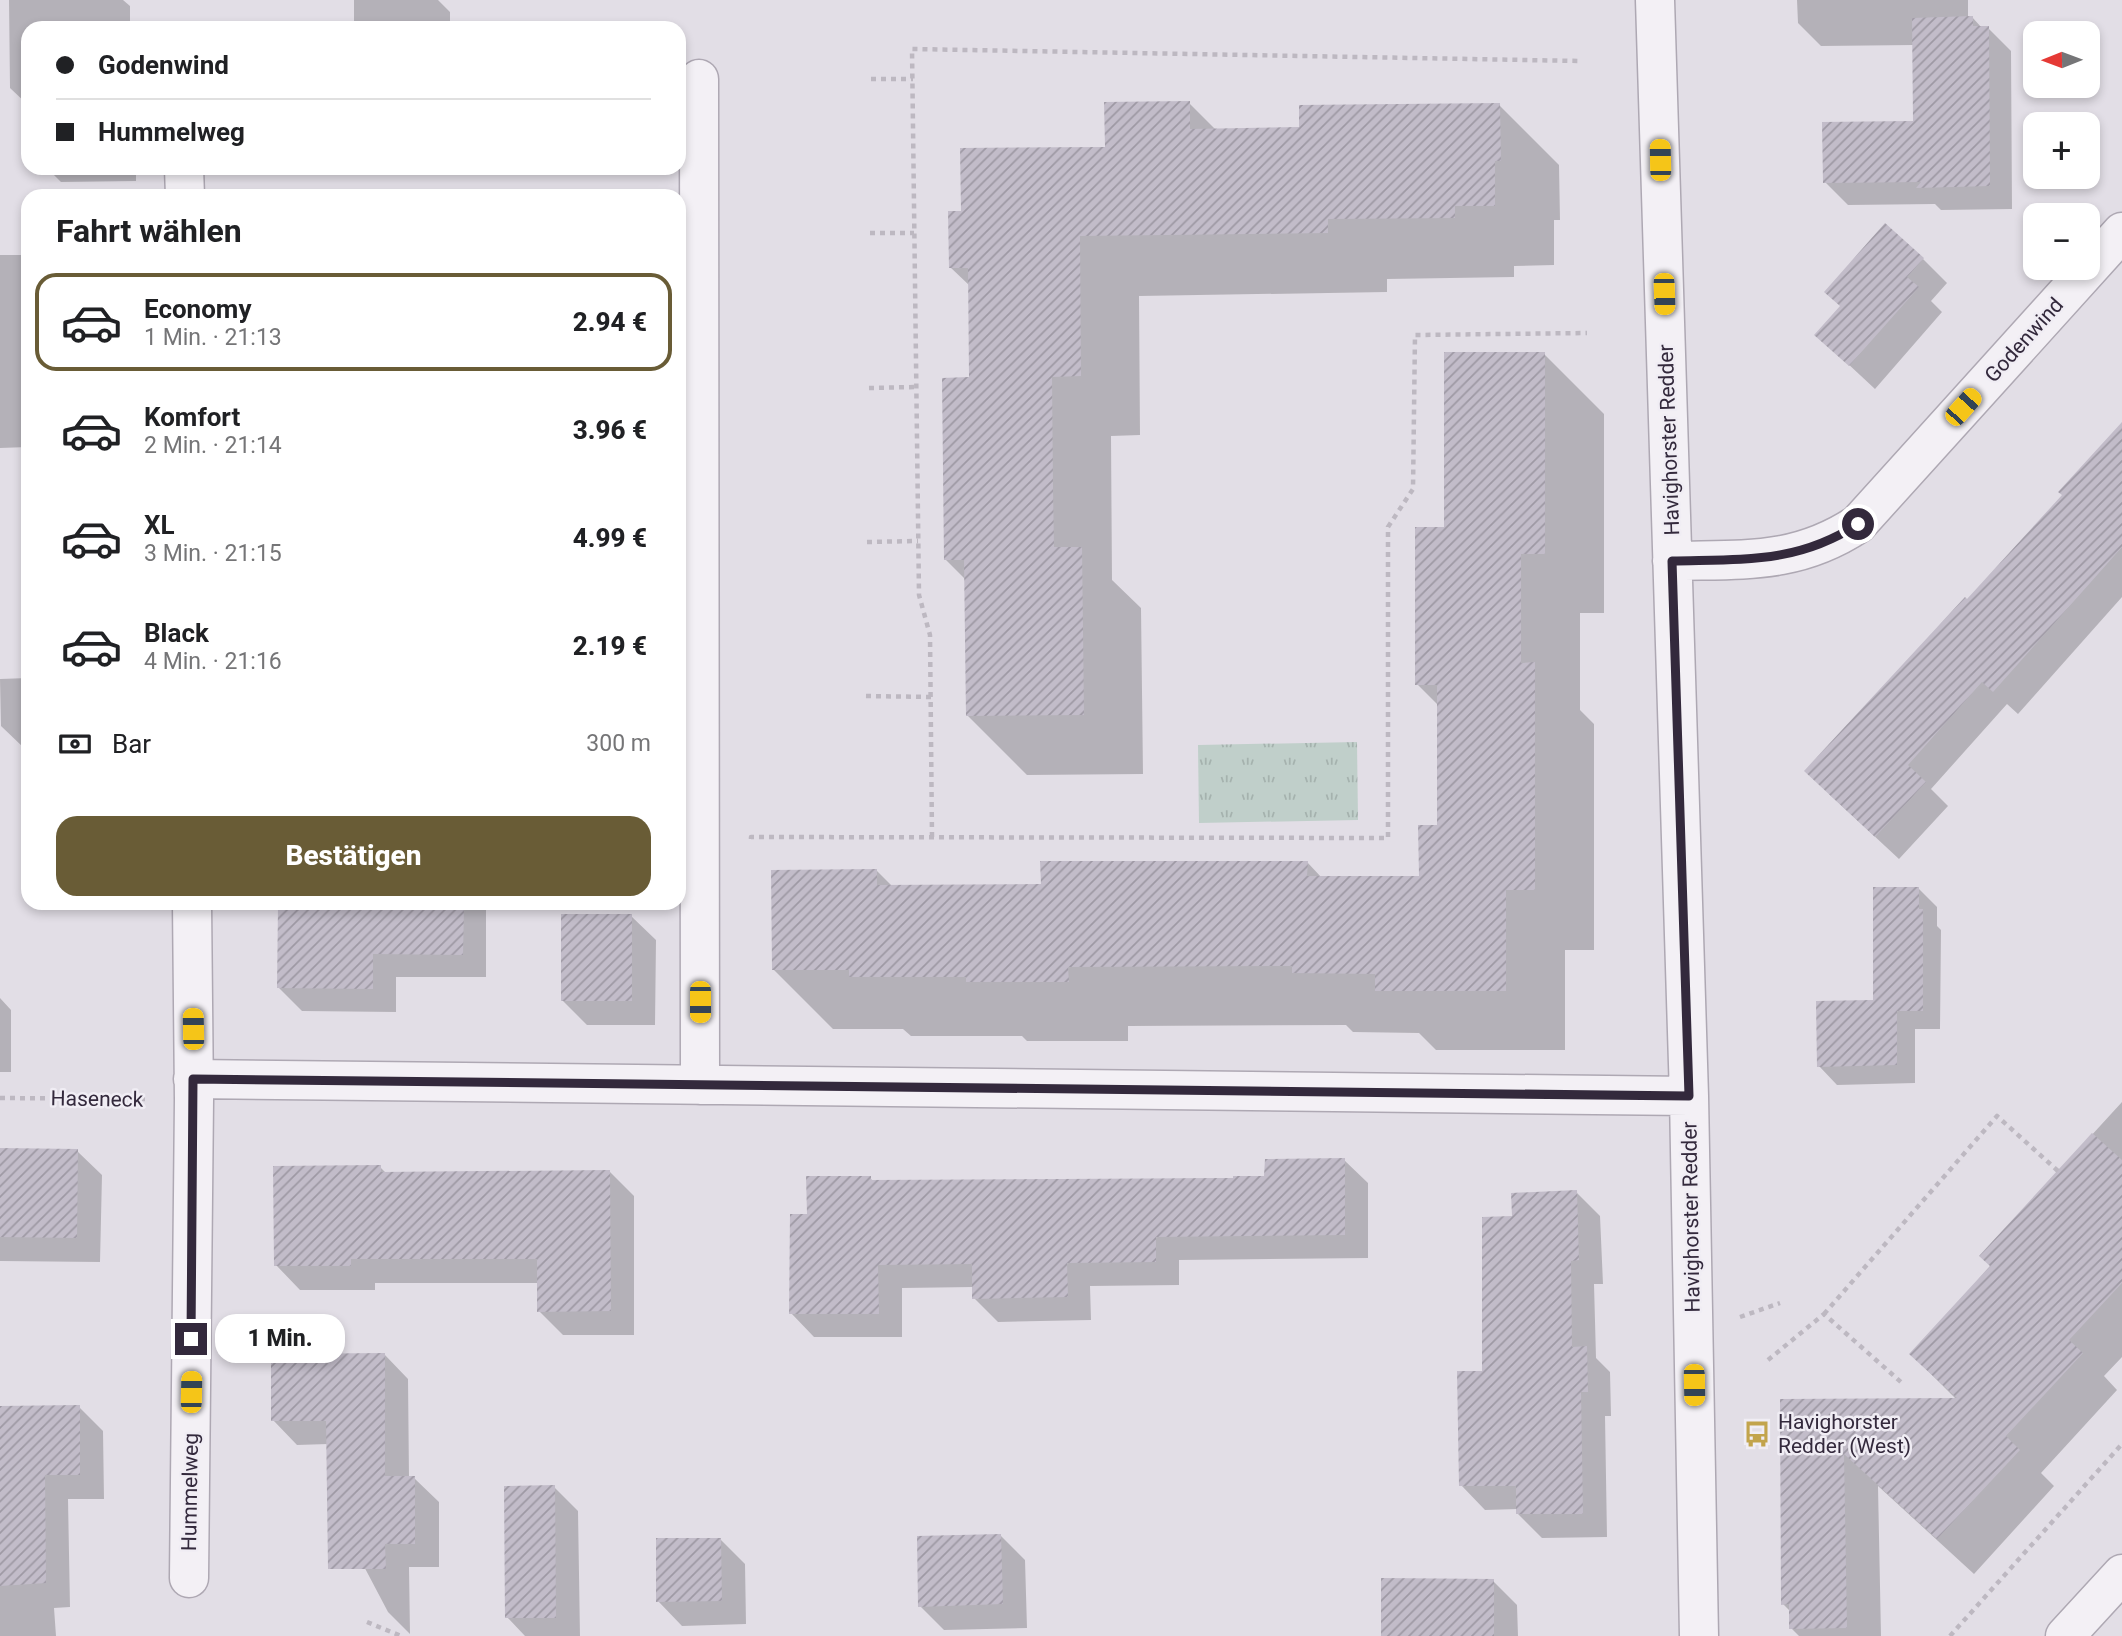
<!DOCTYPE html>
<html lang="de">
<head>
<meta charset="utf-8">
<style>
  :root { --surface:#fff; --page:#f6f6f6; --text:#202124; --muted:#757577; --line:#e0e0e0; --accent:#695c36 }
  body { margin:0; font-family:Roboto,sans-serif; background:var(--page); color:var(--text); height:100vh; display:flex; flex-direction:column; font-size:26px; white-space:nowrap }
  * { box-sizing:border-box; margin:0 }
  p { font-size:23px; color:var(--muted) }
  .icon { flex:none; width:38px; height:38px; fill:none; stroke:currentColor; stroke-width:2; stroke-linecap:round; stroke-linejoin:round }
  .map { position:relative; flex:1; overflow:hidden }
  .drawer { position:absolute; left:21px; top:189px; width:665px; height:721px; display:flex; flex-direction:column; background:var(--surface); border-radius:21px; box-shadow:0 4px 10px #0003 }
  .drawer>* { flex:none }
  .hud { position:absolute; left:21px; top:21px; width:665px; height:154px; border-radius:21px; box-shadow:0 4px 10px #0003; display:grid; align-content:center; height:154px; padding:0 35px; background:var(--surface) }
  .needle { width:46px; rotate:269deg }
  .controls { position:absolute; left:2023px; top:21px; display:grid; gap:14px }
  .controls a { display:grid; place-items:center; width:77px; height:77px; border-radius:14px; background:var(--surface); box-shadow:0 4px 10px #0003; font-size:35px }
  .end { position:absolute; width:32px; height:32px; margin:-16px; border:9px solid #33293c; background:#fff; box-shadow:0 0 0 4px #fff }
  .from { border-radius:50% }
  .bubble { position:absolute; height:49px; border-radius:21px; background:var(--surface); box-shadow:0 4px 10px #0003; font-size:23px; font-weight:800; line-height:49px; text-align:center }
  .car { position:absolute; width:21px; height:42px; margin:-21px -10px; border-radius:9px; box-shadow:0 0 5px 2px #0007; background:linear-gradient(#f5c518 24%,#345 0 40%,#f5c518 0 76%,#345 0 86%,#f5c518 0) }
  .hud b { display:flex; align-items:center; gap:24px; height:66px; font-size:26px }
  .hud b+b { border-top:2px solid var(--line) }
  .hud i { width:18px; height:18px; background:var(--text) }
  ul { padding:0; list-style:none }
  li { display:flex; align-items:center; gap:21px; height:98px; margin:0 14px 10px; padding:0 21px; border:4px solid transparent; border-radius:21px }
  li div { flex:1 }
  li b { display:block; font-size:26px }
  li em { font-style:normal; font-weight:800 }
  li.active { border-color:var(--accent) }
  li>.icon { width:63px; height:63px; stroke-width:1.5 }
  h2 { padding:0 35px; font-size:32px; line-height:84px }
  .pay { display:flex; align-items:center; gap:18px; height:77px; padding:0 35px; font-size:26px }
  .pay p { margin-inline-start:auto }
  .cta { display:flex; gap:14px; margin-top:auto; padding:14px 35px }
  .cta a { flex:1; height:80px; border-radius:21px; background:var(--accent); color:#fff; font-size:28px; font-weight:800; line-height:80px; text-align:center }
  .map>svg:first-child { display:block }
  .park { fill:url(#park-tufts) }
  .shadow { fill:#0003 }
  .building { fill:url(#building-hatch) }
  .lines { fill:none; stroke-linecap:round; stroke-linejoin:round }
  .minor-casing { stroke:#aea8b3; stroke-width:41 }
  .path { stroke:#bdb8c1; stroke-width:4.5; stroke-dasharray:5 5; stroke-linecap:butt }
  .minor { stroke:#f3f0f5; stroke-width:38 }
  .route { stroke:#33293c; stroke-width:9 }
  .labels { text-anchor:middle; dominant-baseline:central; stroke-width:5; stroke-linejoin:round; paint-order:stroke }
  .street-label { font-size:21px; fill:#33293c; stroke:#f0edf4 }
  .poi-label { font-size:21px; fill:#33293c; stroke:#f0edf4; text-anchor:start }
</style>
</head>
<body>
<div class="map">
<svg width="2122" height="1636" viewBox="0 0 2122 1636">
  <defs>
    <pattern id="park-tufts" width="24" height="20" patternUnits="userSpaceOnUse" patternTransform="scale(1.75)"><rect width="24" height="20" fill="#c0cfca"/><path d="M3 7l-1-3M5 7V3M7 7l1-3M15 17l-1-3M17 17v-4M19 17l1-3" fill="none" stroke="#a5b2ae"/></pattern>
    <pattern id="building-hatch" width="6" height="6" patternUnits="userSpaceOnUse" patternTransform="scale(1.75)"><rect width="6" height="6" fill="#c2bcc9"/><path d="M-1 1l2-2M0 6l6-6M5 7l2-2" fill="none" stroke="#9e99a4"/></pattern>
  </defs>
  <rect width="100%" height="100%" fill="#e2dee6"/>
  <path class="park" d="M 1357,742 L 1358,820 L 1199,823 L 1198,745 Z"/>
  <path class="shadow" d="M 9,0 L 123,0 L 130,6 L 130,28 L 28,28 L 28,105 L 10,88 Z
    M 354,0 L 438,0 L 450,12 L 450,28 L 354,28 Z
    M 1797,0 L 1968,0 L 1968,18 L 1972,17 L 1982,28 L 1988,28 L 2011,51 L 2012,209 L 1941,210 L 1935,204 L 1848,205 L 1825,182 L 1915,123 L 1914,45 L 1821,46 L 1798,23 Z
    M 1189,103 L 1216,130 L 1300,129 L 1499,105 L 1559,165 L 1560,220 L 1554,220 L 1554,265 L 1514,266 L 1514,277 L 1387,279 L 1387,292 L 1139,296 L 1140,435 L 1111,436 L 1112,580 L 1141,608 L 1143,774 L 1027,775 L 967,715 L 966,580 L 946,560 L 971,379 L 970,286 L 950,267 L 962,213 L 1107,148 Z
    M 47,168 L 136,168 L 136,181 L 61,182 Z
    M 0,255 L 28,255 L 28,447 L 0,448 Z
    M 1923,259 L 1947,283 L 1931,301 L 1942,312 L 1875,389 L 1817,335 Z
    M 1544,354 L 1604,414 L 1604,613 L 1580,613 L 1580,710 L 1594,724 L 1594,950 L 1565,950 L 1565,1050 L 1436,1050 L 1419,1033 L 1353,1032 L 1346,1025 L 1128,1026 L 1128,1041 L 1027,1041 L 1022,1036 L 911,1036 L 903,1029 L 833,1029 L 773,969 L 877,871 L 893,887 L 1042,886 L 1307,862 L 1322,878 L 1420,878 L 1438,827 L 1439,706 L 1417,684 L 1446,529 Z
    M 2122,424 L 2122,597 L 2018,714 L 2007,704 L 1931,789 L 1948,806 L 1899,859 L 1829,794 L 1967,602 L 2064,495 Z
    M 28,678 L 28,748 L 24,748 L 1,726 L 0,679 Z
    M 1919,889 L 1937,907 L 1937,926 L 1941,930 L 1940,1029 L 1915,1029 L 1915,1083 L 1837,1085 L 1819,1066 L 1875,1002 Z
    M 280,903 L 486,903 L 486,977 L 396,977 L 396,1012 L 302,1011 L 279,988 Z
    M 631,916 L 656,940 L 655,1025 L 587,1025 L 563,1001 Z
    M 0,998 L 11,1010 L 11,1072 L 0,1072 Z
    M 2122,1102 L 2122,1357 L 2104,1376 L 2117,1390 L 2041,1473 L 2054,1486 L 1974,1574 L 1878,1486 L 1881,1636 L 1799,1636 L 1791,1628 L 1791,1612 L 1783,1604 L 1782,1401 L 1957,1400 L 1911,1354 L 1992,1267 L 1981,1256 Z
    M 0,1150 L 77,1151 L 102,1175 L 100,1262 L 0,1261 Z
    M 1344,1160 L 1368,1183 L 1368,1258 L 1179,1260 L 1179,1285 L 1090,1286 L 1091,1320 L 998,1322 L 974,1298 L 974,1287 L 902,1288 L 902,1337 L 814,1337 L 791,1313 L 809,1215 L 870,1178 L 874,1182 L 1266,1178 Z
    M 380,1167 L 386,1173 L 610,1172 L 634,1196 L 634,1335 L 563,1335 L 539,1311 L 539,1283 L 375,1283 L 375,1290 L 300,1290 L 276,1265 Z
    M 1576,1192 L 1600,1216 L 1603,1284 L 1594,1284 L 1596,1358 L 1610,1372 L 1611,1416 L 1605,1416 L 1607,1537 L 1542,1538 L 1518,1514 L 1518,1509 L 1485,1510 L 1461,1485 L 1514,1218 Z
    M 384,1354 L 408,1379 L 409,1478 L 414,1478 L 439,1502 L 439,1567 L 409,1567 L 410,1634 L 388,1612 L 329,1500 L 328,1444 L 297,1445 L 273,1420 Z
    M 0,1406 L 79,1407 L 103,1431 L 104,1499 L 68,1499 L 70,1607 L 54,1608 L 56,1636 L 0,1636 Z
    M 554,1487 L 578,1511 L 580,1636 L 525,1636 L 507,1617 Z
    M 1000,1535 L 1025,1560 L 1027,1628 L 944,1630 L 920,1606 Z
    M 721,1540 L 745,1564 L 746,1624 L 682,1626 L 658,1601 Z
    M 1493,1581 L 1517,1605 L 1518,1636 L 1383,1636 Z"/>
  <path class="building" d="M 1973,16 L 1973,26 L 1989,26 L 1990,186 L 1916,188 L 1921,182 L 1823,183 L 1822,122 L 1913,121 L 1912,18 Z
    M 1190,101 L 1190,129 L 1299,127 L 1299,105 L 1500,103 L 1501,161 L 1495,161 L 1495,206 L 1455,206 L 1455,218 L 1328,219 L 1328,233 L 1080,236 L 1081,376 L 1052,377 L 1053,488 L 1054,547 L 1082,547 L 1084,715 L 966,716 L 964,560 L 944,560 L 942,378 L 969,377 L 968,268 L 949,268 L 948,211 L 961,211 L 960,148 L 1105,147 L 1104,102 Z
    M 1885,223 L 1924,258 L 1907,277 L 1919,287 L 1849,366 L 1814,335 L 1840,306 L 1824,292 Z
    M 1444,352 L 1545,352 L 1545,554 L 1521,554 L 1521,663 L 1535,662 L 1535,890 L 1506,890 L 1506,991 L 1375,991 L 1375,974 L 1292,973 L 1292,966 L 1068,967 L 1069,982 L 966,982 L 966,977 L 849,977 L 849,970 L 772,970 L 771,870 L 877,869 L 877,885 L 1041,884 L 1040,861 L 1308,861 L 1307,876 L 1419,876 L 1418,825 L 1437,825 L 1437,685 L 1415,685 L 1415,527 L 1444,527 Z
    M 2122,422 L 2122,547 L 1993,692 L 1982,682 L 1908,765 L 1926,782 L 1875,837 L 1804,771 L 1965,597 L 1967,599 L 2062,495 L 2058,492 Z
    M 1873,887 L 1919,887 L 1919,909 L 1923,909 L 1923,1011 L 1897,1011 L 1897,1065 L 1817,1067 L 1816,1001 L 1873,1000 Z
    M 278,906 L 464,907 L 463,955 L 373,954 L 373,989 L 277,988 Z
    M 561,914 L 632,914 L 632,1001 L 561,1001 Z
    M 2092,1133 L 2122,1160 L 2122,1283 L 2069,1340 L 2083,1353 L 2006,1436 L 2020,1450 L 1937,1539 L 1844,1454 L 1847,1628 L 1789,1629 L 1789,1604 L 1781,1605 L 1780,1399 L 1957,1398 L 1909,1354 L 1990,1266 L 1979,1256 Z
    M 0,1148 L 78,1149 L 77,1238 L 0,1237 Z
    M 1345,1158 L 1345,1235 L 1156,1237 L 1156,1262 L 1067,1263 L 1068,1297 L 972,1299 L 972,1264 L 878,1265 L 879,1314 L 789,1314 L 790,1214 L 807,1214 L 806,1176 L 871,1176 L 871,1180 L 1233,1178 L 1233,1176 L 1264,1176 L 1265,1159 Z
    M 381,1165 L 381,1172 L 610,1170 L 611,1311 L 537,1312 L 537,1259 L 351,1259 L 351,1266 L 274,1266 L 273,1166 Z
    M 1577,1190 L 1579,1260 L 1571,1261 L 1572,1347 L 1587,1346 L 1588,1392 L 1581,1392 L 1583,1514 L 1516,1514 L 1516,1486 L 1459,1486 L 1457,1371 L 1482,1371 L 1482,1217 L 1512,1216 L 1511,1193 Z
    M 385,1353 L 385,1476 L 415,1476 L 415,1544 L 385,1544 L 386,1569 L 328,1569 L 326,1421 L 271,1421 L 271,1354 Z
    M 80,1405 L 80,1475 L 45,1475 L 46,1583 L 0,1586 L 0,1406 Z
    M 555,1485 L 556,1618 L 505,1618 L 504,1486 Z
    M 1001,1534 L 1003,1604 L 918,1607 L 917,1536 Z
    M 656,1538 L 721,1538 L 722,1601 L 656,1602 Z
    M 1381,1578 L 1494,1579 L 1494,1636 L 1381,1636 Z"/>
  <g class="lines">
    <g class="minor-casing">
      <path id="minor" d="M 1655,0 L 1689,1096 L 1699,1636
        M 699,79 L 700,1085
        M 184,168 L 185,196
        M 1672,561 C 1743,559 1796,565 1858,524 L 2122,232
        M 193,1079 L 1689,1096
        M 189,1578 L 194,1100 L 192,903
        M 2065,1636 L 2122,1574"/>
    </g>
    <path class="path" d="M 871,79 L 913,79
      M 870,233 L 914,233
      M 869,388 L 916,387
      M 867,542 L 918,541
      M 866,696 L 931,697
      M 932,837 L 930,635 L 919,595 L 912,49 L 1581,61
      M 751,839 L 751,837 L 1388,838 L 1388,527 L 1413,489 L 1415,335 L 1587,333
      M 0,1098 L 146,1099
      M 1824,1314 L 1997,1116 L 2058,1171
      M 1740,1317 L 1780,1303
      M 1768,1360 L 1824,1314 L 1902,1383
      M 367,1622 L 401,1636
      M 1950,1636 L 2122,1444"/>
    <use href="#minor" class="minor"/>
  </g>
  <g class="lines">
    <path class="route" d="M 191,1339 L 193,1079 L 1689,1096 L 1672,561 C 1742,559 1797,564 1858,524"/>
  </g>
  <defs>
    <g id="bus-bare" transform="scale(2.1)"><path d="M-5-6H5V4H4V6H2V4H-2V6H-4V4H-5ZM-3.5-4V0h7V-4ZM-3.5 1.2v1.5H-2V1.2ZM2 1.2v1.5H3.5V1.2Z" fill="#c2a44c" stroke="#f0edf4" stroke-width="2.5" paint-order="stroke"/></g>
  </defs>
  <g fill-rule="evenodd">
    <use href="#bus-bare" x="1757" y="1434"/>
  </g>
  <g class="labels">
    <g class="street-label">
      <text transform="translate(2024 340) rotate(-48)">Godenwind</text>
      <text transform="translate(1669 440) rotate(-92)">Havighorster Redder</text>
      <text transform="translate(97 1099) rotate(1)">Haseneck</text>
      <text transform="translate(1691 1217) rotate(-91)">Havighorster Redder</text>
      <text transform="translate(190 1492) rotate(-89)">Hummelweg</text>
    </g>
    <g class="poi-label">
      <text x="1778" y="1422">Havighorster<tspan x="1778" dy="24">Redder (West)</tspan></text>
    </g>
  </g>
</svg>
<div class="controls">
<a><svg class="needle" viewBox="-14 -14 28 28"><path d="M0-13l5 13h-10z" fill="#e53935"/><path d="M0 13l5-13h-10z" fill="#757577"/></svg></a>
<a>+</a>
<a>−</a>
</div>
<i class="end from" style="left:1858px;top:524px"></i>
<i class="end" style="left:191px;top:1339px"></i>
<div class="bubble" style="left:215px;top:1314px;width:130px">1 Min.</div>
<i class="car" style="left:1660px;top:160px;rotate:359deg"></i>
<i class="car" style="left:1664px;top:294px;rotate:178deg"></i>
<i class="car" style="left:1963px;top:407px;rotate:42deg"></i>
<i class="car" style="left:700px;top:1002px;rotate:180deg"></i>
<i class="car" style="left:193px;top:1029px;rotate:359deg"></i>
<i class="car" style="left:1694px;top:1385px;rotate:179deg"></i>
<i class="car" style="left:191px;top:1392px;rotate:1deg"></i>
<div class="hud">
<b><i class="from"></i>Godenwind</b>
<b><i></i>Hummelweg</b>
</div>
<section class="drawer">
<h2>Fahrt wählen</h2>
<ul>
<li class="active"><svg class="icon" aria-label="car" viewBox="0 0 24 24"><path d="M5 17H2v-5l4-1 3-4h7l3 4 3 1v5h-3M9 17h6M6 11h13"/><circle cx="7" cy="17" r="2"/><circle cx="17" cy="17" r="2"/></svg><div><b>Economy</b><p>1 Min. · 21:13</p></div><em>2.94 €</em></li>
<li><svg class="icon" aria-label="car" viewBox="0 0 24 24"><path d="M5 17H2v-5l4-1 3-4h7l3 4 3 1v5h-3M9 17h6M6 11h13"/><circle cx="7" cy="17" r="2"/><circle cx="17" cy="17" r="2"/></svg><div><b>Komfort</b><p>2 Min. · 21:14</p></div><em>3.96 €</em></li>
<li><svg class="icon" aria-label="car" viewBox="0 0 24 24"><path d="M5 17H2v-5l4-1 3-4h7l3 4 3 1v5h-3M9 17h6M6 11h13"/><circle cx="7" cy="17" r="2"/><circle cx="17" cy="17" r="2"/></svg><div><b>XL</b><p>3 Min. · 21:15</p></div><em>4.99 €</em></li>
<li><svg class="icon" aria-label="car" viewBox="0 0 24 24"><path d="M5 17H2v-5l4-1 3-4h7l3 4 3 1v5h-3M9 17h6M6 11h13"/><circle cx="7" cy="17" r="2"/><circle cx="17" cy="17" r="2"/></svg><div><b>Black</b><p>4 Min. · 21:16</p></div><em>2.19 €</em></li>
</ul>
<div class="pay"><svg class="icon" aria-label="cash" viewBox="0 0 24 24"><path d="M3 7h18v10H3z"/><circle cx="12" cy="12" r="2"/></svg>Bar<p>300 m</p></div>
<div class="cta"><a>Bestätigen</a></div>
</section>
</div>
</body>
</html>
